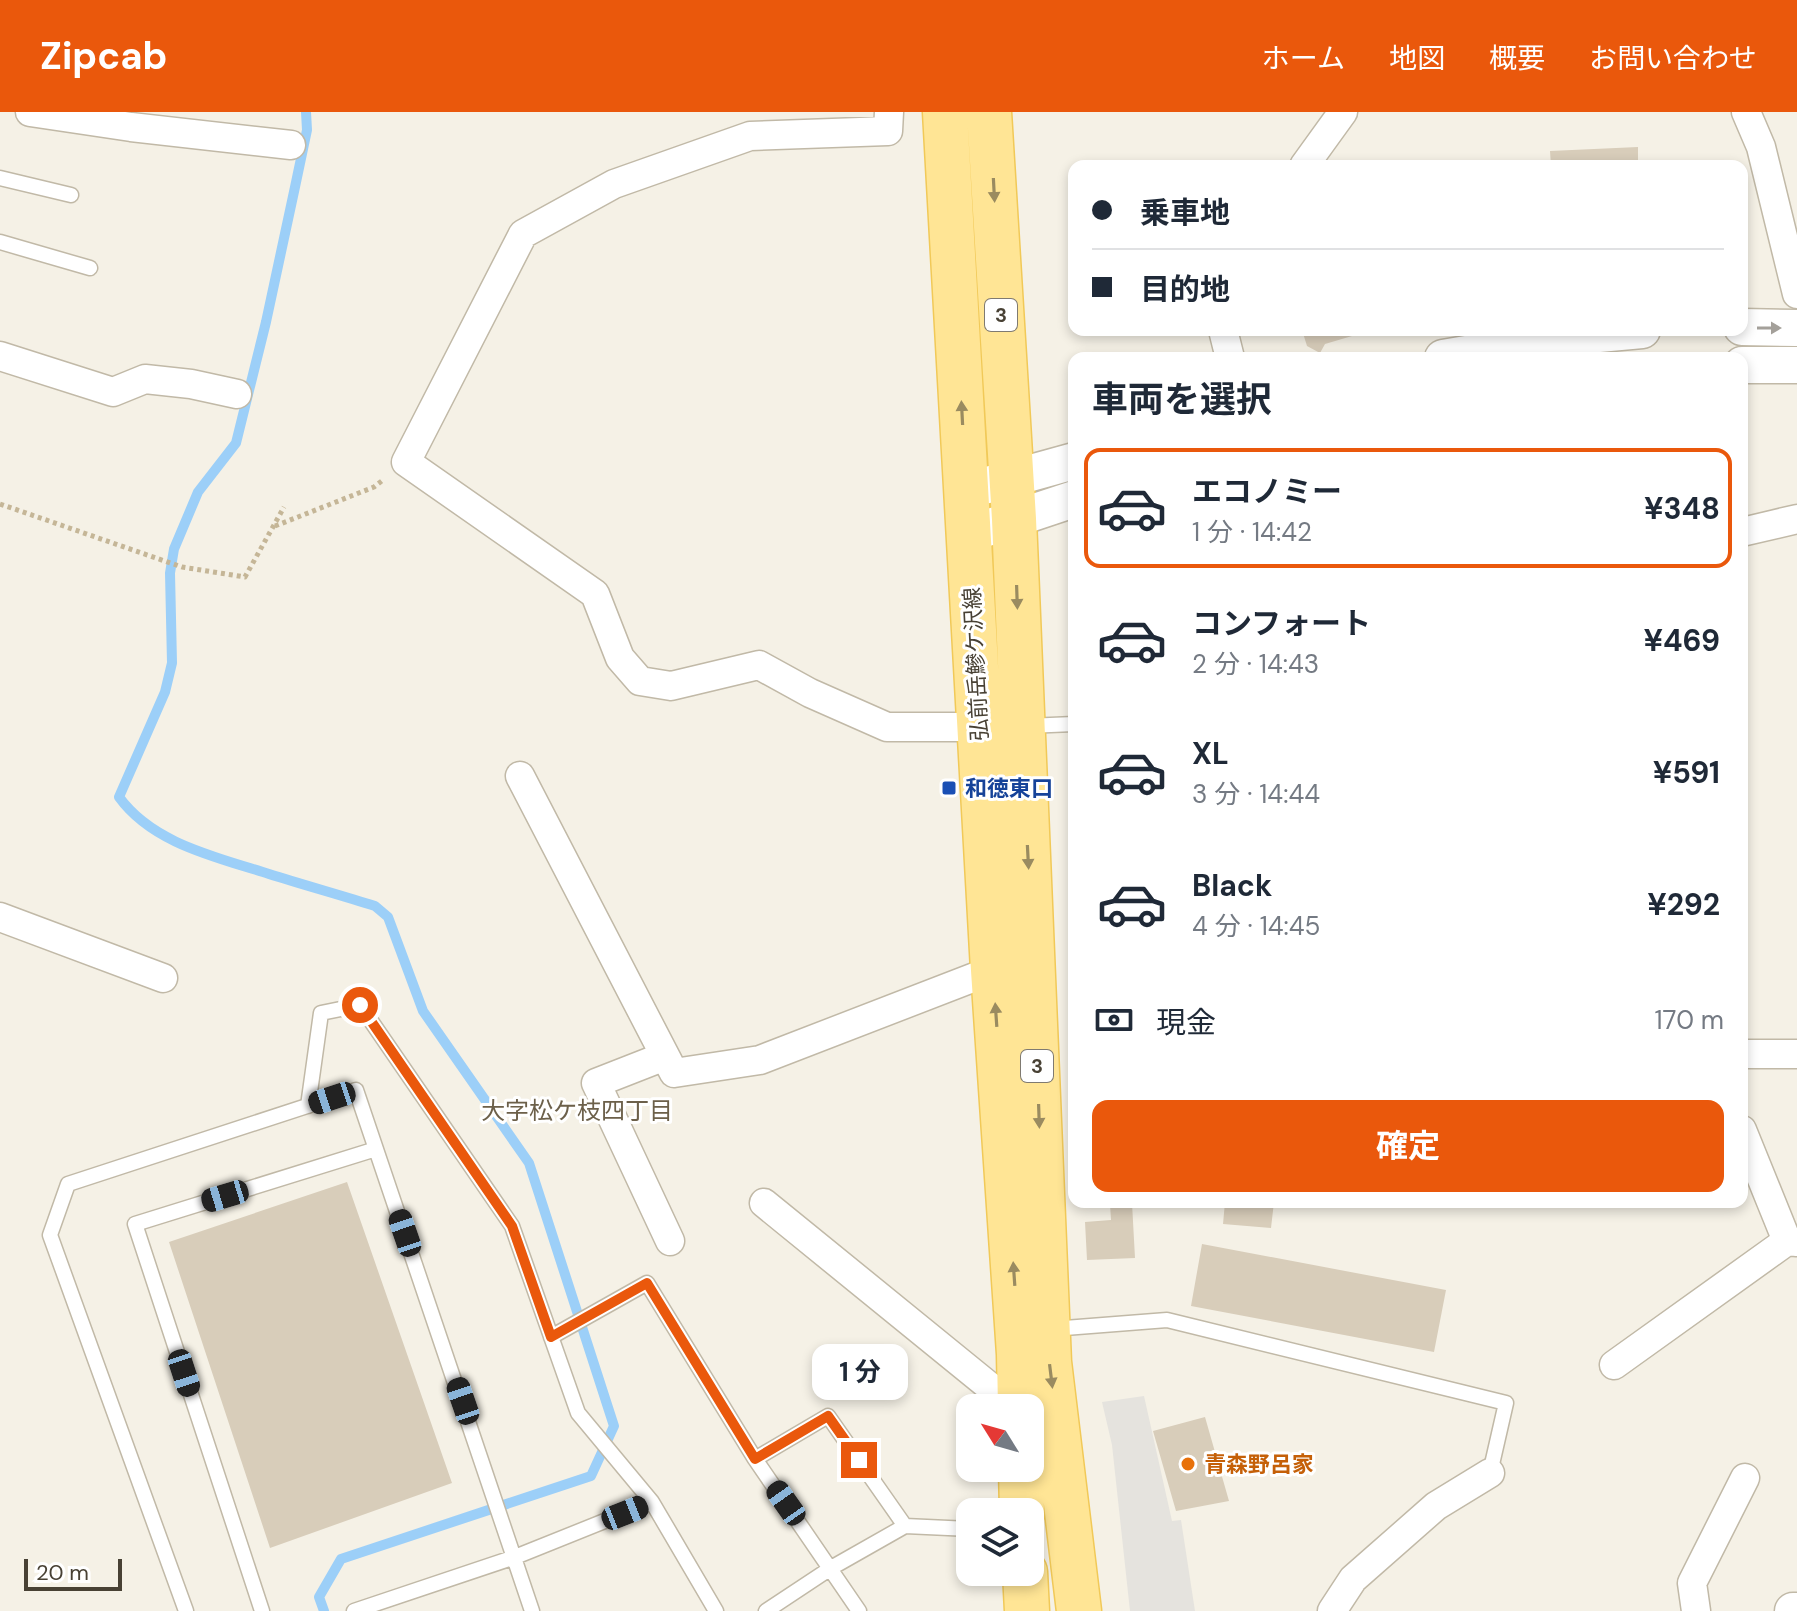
<!DOCTYPE html>
<html lang="ja">
<head>
<meta charset="utf-8">
<style>
  :root { --surface:#fff; --page:#f6f6f7; --text:#1f2937; --muted:#747a83; --line:#e0e1e3; --accent:#ea580c }
  body { margin:0; font-family:"DM Sans","Noto Sans JP",sans-serif; background:var(--page); color:var(--text); height:100vh; display:flex; flex-direction:column; font-size:30px; white-space:nowrap }
  * { box-sizing:border-box; margin:0 }
  p { font-size:26px; color:var(--muted) }
  .icon { flex:none; width:44px; height:44px; fill:none; stroke:currentColor; stroke-width:2; stroke-linecap:round; stroke-linejoin:round }
  .map { position:relative; flex:1; overflow:hidden }
  .side { position:absolute; left:1068px; top:240px; width:680px; height:856px; display:flex; flex-direction:column; background:var(--surface); border-radius:16px; box-shadow:0 4px 12px #0003 }
  .side>* { flex:none }
  .hud { position:absolute; left:1068px; top:48px; width:680px; height:176px; border-radius:16px; box-shadow:0 4px 12px #0003; display:grid; align-content:center; height:176px; padding:0 24px; background:var(--surface) }
  .needle { width:52px; rotate:307deg }
  .tools { position:absolute; left:956px; top:1282px; display:grid; gap:16px }
  .tools a { display:grid; place-items:center; width:88px; height:88px; border-radius:16px; background:var(--surface); box-shadow:0 4px 12px #0003; font-size:40px }
  .scale { position:absolute; left:24px; bottom:20px; width:98px; box-sizing:border-box; padding-left:8px; border:4px solid #484134; border-top:0; font-size:22px; line-height:28px; white-space:nowrap; color:#484134; -webkit-text-stroke:6px #fff; paint-order:stroke }
  .end { position:absolute; width:36px; height:36px; margin:-18px; border:10px solid #ea580c; background:#fff; box-shadow:0 0 0 4px #fff }
  .from { border-radius:50% }
  .bubble { position:absolute; height:56px; border-radius:16px; background:var(--surface); box-shadow:0 4px 12px #0003; font-size:26px; font-weight:700; line-height:56px; text-align:center }
  .car { position:absolute; width:24px; height:48px; margin:-24px -12px; border-radius:10px; box-shadow:0 0 6px 2px #0007; background:linear-gradient(#222 24%,#8ab4d8 0 40%,#222 0 76%,#8ab4d8 0 86%,#222 0) }
  .hud b { display:flex; align-items:center; gap:28px; height:76px; font-size:30px }
  .hud b+b { border-top:2px solid var(--line) }
  .hud i { width:20px; height:20px; background:var(--text) }
  ul { padding:0; list-style:none }
  li { display:flex; align-items:center; gap:24px; height:120px; margin:0 16px 12px; padding:0 8px; border:4px solid transparent; border-radius:16px }
  li div { flex:1 }
  li b { display:block; font-size:30px }
  li em { font-style:normal; font-weight:700 }
  li.current { border-color:var(--accent) }
  li>.icon { width:72px; height:72px; stroke-width:1.5 }
  h2 { padding:0 24px; font-size:36px; line-height:96px }
  .pay { display:flex; align-items:center; gap:20px; height:88px; padding:0 24px; font-size:30px }
  .pay p { margin-inline-start:auto }
  .primary-button { display:flex; gap:16px; margin-top:auto; padding:16px 24px }
  .primary-button a { flex:1; height:92px; border-radius:16px; background:var(--accent); color:#fff; font-size:32px; font-weight:700; line-height:92px; text-align:center }
  header { display:flex; align-items:center; gap:48px; box-sizing:border-box; height:112px; padding:0 40px; background:var(--accent); color:#fff }
  header strong { font-size:38px }
  nav { display:flex; gap:44px; margin-inline-start:auto; font-size:28px }
  .map>svg:first-child { display:block }
  .parking { fill:#e5e3de }
  .lines { fill:none; stroke-linecap:round; stroke-linejoin:round }
  .stream { stroke:#9ccff8; stroke-width:10 }
  .building { fill:#d8cdba }
  .service-casing { stroke:#c1b9a7; stroke-width:17 }
  .minor-casing { stroke:#c1b9a7; stroke-width:31 }
  .tertiary-casing { stroke:#c1b9a7; stroke-width:39 }
  .primary-casing { stroke:#f1c958; stroke-width:47 }
  .path { stroke:#c5b697; stroke-width:5; stroke-dasharray:4 4; stroke-linecap:butt }
  .service { stroke:#fff; stroke-width:14 }
  .minor { stroke:#fff; stroke-width:28 }
  .tertiary { stroke:#fff; stroke-width:36 }
  .primary { stroke:#ffe595; stroke-width:44 }
  .oneway { fill:#9a8b60 }
  .oneway2 { fill:#a4a09a }
  .route { stroke:#ea580c; stroke-width:10 }
  .transit-dot { fill:#1a4fb4; stroke:#fff; stroke-width:3 }
  .food-dot { fill:#e8710a; stroke:#fff; stroke-width:3 }
  .labels { text-anchor:middle; dominant-baseline:central; stroke-width:6; stroke-linejoin:round; paint-order:stroke }
  .shield { fill:#fff; stroke:#7f7a71; stroke-width:2 }
  .shield-label { font-size:20px; font-weight:bold; fill:#484134 }
  .street-label { font-size:22px; fill:#484134; stroke:#fff }
  .transit-label { font-size:22px; font-weight:bold; fill:#164399; stroke:#fff; text-anchor:start }
  .food-label { font-size:22px; font-weight:bold; fill:#c56008; stroke:#fff; text-anchor:start }
  .neighbourhood-label { font-size:24px; fill:#6c604a; stroke:#fff }
</style>
</head>
<body>
<header>
<strong>Zipcab</strong>
<nav><a>ホーム</a><a>地図</a><a>概要</a><a>お問い合わせ</a></nav>
</header>
<div class="map">
<svg width="1797" height="1499" viewBox="0 0 1797 1499">
  <rect width="100%" height="100%" fill="#f5f1e6"/>
  <path class="parking" d="M 1144,1284 L 1172,1409 L 1181,1408 L 1195,1499 L 1130,1499 L 1112,1333 L 1102,1290 Z"/>
  <g class="lines">
    <path class="stream" d="M 306,0 L 307,18 L 295,75 L 266,210 L 236,331 L 198,380 L 174,437 L 170,461 L 172,551 L 165,580 L 119,685 C 153,732 217,745 269,762 C 304,773 340,783 375,794 L 388,805 L 423,899 L 529,1051 L 614,1314 L 591,1364 L 341,1447 L 319,1485 L 324,1499"/>
  </g>
  <path class="building" d="M 1638,35 L 1638,54 L 1551,54 L 1550,39 Z
    M 1302,218 L 1350,218 L 1352,224 L 1325,232 L 1320,241 L 1307,234 Z
    M 347,1070 L 452,1371 L 270,1436 L 169,1130 Z
    M 1225,1090 L 1274,1090 L 1271,1116 L 1223,1112 Z
    M 1132,1091 L 1135,1146 L 1087,1148 L 1085,1110 L 1111,1108 L 1110,1092 Z
    M 1202,1132 L 1446,1178 L 1434,1240 L 1191,1194 Z
    M 1205,1305 L 1229,1389 L 1176,1399 L 1153,1319 Z"/>
  <g class="lines">
    <g class="service-casing">
      <path id="service" d="M 0,66 L 71,83
        M 0,130 L 90,156
        M 1027,614 L 1074,612
        M 308,994 L 321,901 L 360,893 L 512,1114 L 578,1301 L 652,1390 L 515,1445 L 354,1499
        M 1052,1217 L 1167,1208 L 1506,1291 L 1490,1361
        M 551,1225 L 647,1171 L 755,1347 L 828,1304 L 905,1414 L 970,1417
        M 755,1347 L 859,1499
        M 652,1390 L 716,1499
        M 186,1499 L 50,1123 L 68,1072 L 356,978 L 532,1499
        M 262,1499 L 135,1112 L 376,1037
        M 766,1499 L 831,1456 L 905,1414"/>
    </g>
    <g class="minor-casing">
      <path id="minor" d="M 30,0 L 131,15 L 291,33
        M 889,0 L 888,19 L 750,24 L 614,72 L 523,122 L 406,350 L 595,482 L 620,546 L 640,569 L 671,574 L 759,553 L 810,581 L 887,615 L 996,615
        M 1746,0 L 1761,35 L 1797,182
        M 1304,54 L 1343,0
        M 1223,218 L 1230,246
        M 0,244 L 113,280 L 145,267 L 191,272 L 237,282
        M 1742,420 L 1797,407
        M 520,664 L 674,961 L 760,948 L 993,858
        M 0,805 L 163,866
        M 1742,942 L 1797,942
        M 665,944 L 596,971 L 670,1129
        M 1742,1018 L 1787,1129 L 1797,1130
        M 764,1091 L 1016,1296
        M 1614,1253 L 1787,1129
        M 1332,1499 L 1353,1467 L 1436,1394 L 1490,1361
        M 1696,1499 L 1692,1471 L 1745,1366"/>
    </g>
    <g class="tertiary-casing">
      <path id="tertiary" d="M 1742,215 L 1797,216
        M 1443,246 L 1566,225 L 1642,218
        M 1742,253 L 1797,253
        M 966,379 L 1074,349
        M 969,422 L 1074,387
        M 1793,1499 L 1797,1499"/>
    </g>
    <g class="primary-casing">
      <path id="primary" d="M 945,0 L 993,858 L 1019,1242 L 1020,1296
        M 989,0 L 1014,407 L 1049,1250 L 1079,1499
        M 1021,1356 L 1022,1400
        M 1025,1460 L 1027,1499"/>
    </g>
    <path class="path" d="M 0,392 L 182,455 L 245,465 L 284,395
      M 275,414 L 374,375 L 383,368"/>
    <use href="#service" class="service"/>
    <use href="#minor" class="minor"/>
    <use href="#tertiary" class="tertiary"/>
    <use href="#primary" class="primary"/>
  </g>
  <defs><path id="oneway-solid" d="M-6-.8H1V-3.2L6.5 0L1 3.2V.8H-6Z" transform="scale(2)"/></defs>
  <g class="oneway">
    <use href="#oneway-solid" transform="translate(994 78) rotate(87)"/>
    <use href="#oneway-solid" transform="translate(962 301) rotate(-93)"/>
    <use href="#oneway-solid" transform="translate(1017 485) rotate(88)"/>
    <use href="#oneway-solid" transform="translate(1028 745) rotate(87)"/>
    <use href="#oneway-solid" transform="translate(996 903) rotate(-94)"/>
    <use href="#oneway-solid" transform="translate(1039 1004) rotate(88)"/>
    <use href="#oneway-solid" transform="translate(1014 1162) rotate(-94)"/>
    <use href="#oneway-solid" transform="translate(1051 1264) rotate(83)"/>
  </g>
  <use class="oneway2" href="#oneway-solid" transform="translate(1769 216)"/>
  <g class="lines">
    <path class="route" d="M 360,893 L 512,1114 L 551,1225 L 647,1171 L 755,1347 L 828,1304 L 859,1348"/>
  </g>
  <rect class="transit-dot" x="941" y="668" width="16" height="16" rx="4"/>
  <circle class="food-dot" cx="1188" cy="1352" r="8"/>
  <g class="labels">
    <g class="shield">
      <rect x="985" y="187" width="32" height="32" rx="6"/>
      <rect x="1021" y="938" width="32" height="32" rx="6"/>
    </g>
    <g class="shield-label">
      <text x="1001" y="203">3</text>
      <text x="1037" y="954">3</text>
    </g>
    <g class="street-label">
      <text transform="translate(976 552) rotate(-93)">弘前岳鰺ケ沢線</text>
    </g>
    <g class="transit-label">
      <text x="965" y="676">和徳東口</text>
    </g>
    <g class="food-label">
      <text x="1204" y="1352">青森野呂家</text>
    </g>
    <g class="neighbourhood-label">
      <text x="577" y="998">大字松ケ枝四丁目</text>
    </g>
  </g>
</svg>
<div class="tools">
<a><svg class="needle" viewBox="-14 -14 28 28"><path d="M0-13l5 13h-10z" fill="#e53935"/><path d="M0 13l5-13h-10z" fill="#747a83"/></svg></a>
<a><svg class="icon" aria-label="layers" viewBox="0 0 24 24"><path d="M12 4l9 5-9 5-9-5zM3 14l9 5 9-5"/></svg></a>
</div>
<div class="scale">20 m</div>
<i class="end from" style="left:360px;top:893px"></i>
<i class="end" style="left:859px;top:1348px"></i>
<div class="bubble" style="left:812px;top:1232px;width:96px">1 分</div>
<i class="car" style="left:332px;top:986px;rotate:252deg"></i>
<i class="car" style="left:225px;top:1084px;rotate:253deg"></i>
<i class="car" style="left:405px;top:1121px;rotate:341deg"></i>
<i class="car" style="left:184px;top:1261px;rotate:162deg"></i>
<i class="car" style="left:463px;top:1289px;rotate:341deg"></i>
<i class="car" style="left:786px;top:1391px;rotate:325deg"></i>
<i class="car" style="left:625px;top:1401px;rotate:68deg"></i>
<div class="hud">
<b><i class="from"></i>乗車地</b>
<b><i></i>目的地</b>
</div>
<section class="side">
<h2>車両を選択</h2>
<ul>
<li class="current"><svg class="icon" aria-label="car" viewBox="0 0 24 24"><path d="M5 17H2v-5l4-1 3-4h7l3 4 3 1v5h-3M9 17h6M6 11h13"/><circle cx="7" cy="17" r="2"/><circle cx="17" cy="17" r="2"/></svg><div><b>エコノミー</b><p>1 分 · 14:42</p></div><em>¥348</em></li>
<li><svg class="icon" aria-label="car" viewBox="0 0 24 24"><path d="M5 17H2v-5l4-1 3-4h7l3 4 3 1v5h-3M9 17h6M6 11h13"/><circle cx="7" cy="17" r="2"/><circle cx="17" cy="17" r="2"/></svg><div><b>コンフォート</b><p>2 分 · 14:43</p></div><em>¥469</em></li>
<li><svg class="icon" aria-label="car" viewBox="0 0 24 24"><path d="M5 17H2v-5l4-1 3-4h7l3 4 3 1v5h-3M9 17h6M6 11h13"/><circle cx="7" cy="17" r="2"/><circle cx="17" cy="17" r="2"/></svg><div><b>XL</b><p>3 分 · 14:44</p></div><em>¥591</em></li>
<li><svg class="icon" aria-label="car" viewBox="0 0 24 24"><path d="M5 17H2v-5l4-1 3-4h7l3 4 3 1v5h-3M9 17h6M6 11h13"/><circle cx="7" cy="17" r="2"/><circle cx="17" cy="17" r="2"/></svg><div><b>Black</b><p>4 分 · 14:45</p></div><em>¥292</em></li>
</ul>
<div class="pay"><svg class="icon" aria-label="cash" viewBox="0 0 24 24"><path d="M3 7h18v10H3z"/><circle cx="12" cy="12" r="2"/></svg>現金<p>170 m</p></div>
<div class="primary-button"><a>確定</a></div>
</section>
</div>
</body>
</html>
